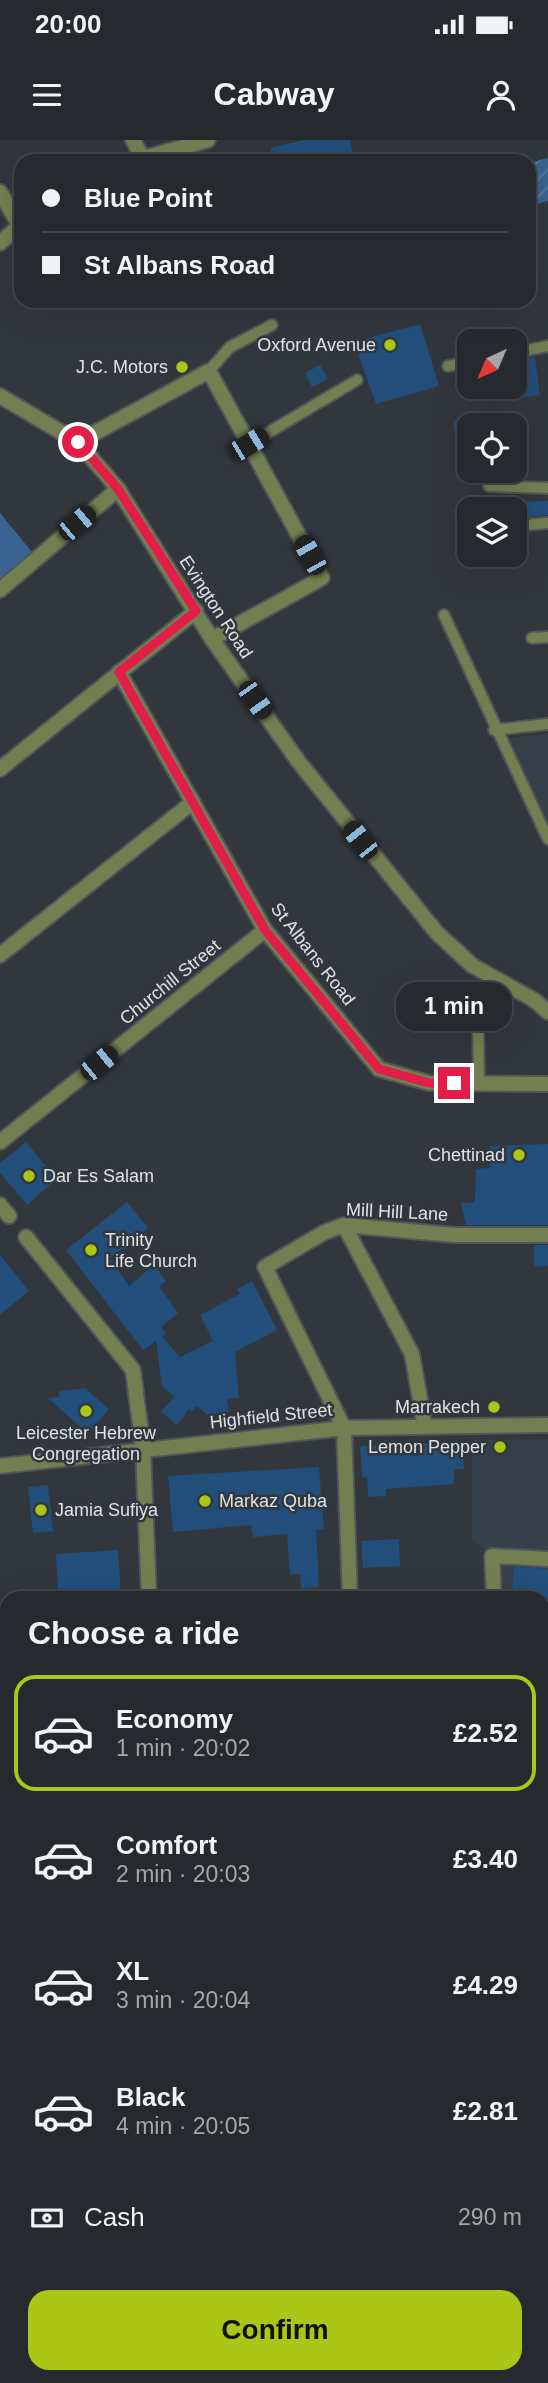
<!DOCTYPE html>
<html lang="en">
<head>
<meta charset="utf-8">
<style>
  :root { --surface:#26292e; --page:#2e3136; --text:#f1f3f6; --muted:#a4a6aa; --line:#42454a; --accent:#abc616 }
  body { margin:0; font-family:Helvetica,sans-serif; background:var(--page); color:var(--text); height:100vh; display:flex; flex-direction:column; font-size:26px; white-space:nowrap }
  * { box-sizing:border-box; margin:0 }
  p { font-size:23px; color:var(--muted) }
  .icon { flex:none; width:38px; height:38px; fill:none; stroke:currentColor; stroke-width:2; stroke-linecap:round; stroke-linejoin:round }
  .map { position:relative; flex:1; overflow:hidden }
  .sheet { position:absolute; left:0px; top:1451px; width:550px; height:793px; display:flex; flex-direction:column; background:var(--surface); border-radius:21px 21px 0 0; box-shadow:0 7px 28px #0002,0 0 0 2px var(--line) }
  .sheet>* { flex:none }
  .banner { position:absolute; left:14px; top:14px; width:522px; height:154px; border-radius:21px; box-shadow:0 7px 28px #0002,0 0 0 2px var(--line); display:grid; align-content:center; height:154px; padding:0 28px; background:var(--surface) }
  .needle { width:46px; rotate:224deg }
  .tools { position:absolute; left:457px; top:189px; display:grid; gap:14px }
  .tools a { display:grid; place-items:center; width:70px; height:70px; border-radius:14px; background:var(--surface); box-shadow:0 7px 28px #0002,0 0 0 2px var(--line); font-size:35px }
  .end { position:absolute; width:32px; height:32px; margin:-16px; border:9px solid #e11d48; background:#fff; box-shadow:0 0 0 4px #fff }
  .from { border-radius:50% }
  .bubble { position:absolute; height:49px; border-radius:21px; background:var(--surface); box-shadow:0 7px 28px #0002,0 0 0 2px var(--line); font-size:23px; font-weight:700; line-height:49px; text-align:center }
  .car { position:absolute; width:21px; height:42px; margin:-21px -10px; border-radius:9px; box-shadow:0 0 5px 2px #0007; background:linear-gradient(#222 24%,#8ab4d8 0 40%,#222 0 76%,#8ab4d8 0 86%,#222 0) }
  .banner b { display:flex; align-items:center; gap:24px; height:66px; font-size:26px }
  .banner b+b { border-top:2px solid var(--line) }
  .banner i { width:18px; height:18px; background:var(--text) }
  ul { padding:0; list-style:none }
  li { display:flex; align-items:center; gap:21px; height:116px; margin:0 14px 10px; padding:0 14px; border:4px solid transparent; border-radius:21px }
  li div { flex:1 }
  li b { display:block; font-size:26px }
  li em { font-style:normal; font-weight:700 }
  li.current { border-color:var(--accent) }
  li>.icon { width:63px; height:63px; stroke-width:1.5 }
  h2 { padding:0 28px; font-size:32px; line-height:84px }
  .pay { display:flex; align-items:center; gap:18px; height:77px; padding:0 28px; font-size:26px }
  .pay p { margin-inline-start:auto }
  .action { display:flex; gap:14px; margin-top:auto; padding:14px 28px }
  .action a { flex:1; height:80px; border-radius:21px; background:var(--accent); color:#111; font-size:28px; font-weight:700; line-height:80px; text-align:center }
  .status { display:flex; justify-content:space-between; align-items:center; height:49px; padding:0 35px; background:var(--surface); direction:ltr }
  .status svg { height:19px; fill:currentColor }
  header { display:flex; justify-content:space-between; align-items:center; height:91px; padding:0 28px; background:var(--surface); font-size:32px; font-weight:700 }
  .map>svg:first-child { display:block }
  .built { fill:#36404b }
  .green { fill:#396491 }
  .garden { fill:url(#garden-furrows) }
  .building { fill:#214e7b }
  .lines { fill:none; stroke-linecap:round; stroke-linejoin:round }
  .service-casing { stroke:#51565b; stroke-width:14 }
  .minor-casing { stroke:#51565b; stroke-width:18 }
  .tertiary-casing { stroke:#51565b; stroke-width:18 }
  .service { stroke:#747f51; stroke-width:10 }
  .minor { stroke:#747f51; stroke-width:14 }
  .tertiary { stroke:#747f51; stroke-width:14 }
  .route { stroke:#e11d48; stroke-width:9 }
  .poi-dot { fill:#abc616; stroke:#32373d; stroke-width:2.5 }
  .labels { text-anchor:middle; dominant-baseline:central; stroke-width:5; stroke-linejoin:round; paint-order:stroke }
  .poi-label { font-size:18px; fill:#dfe2e6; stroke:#32373d; text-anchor:end }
  .street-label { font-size:18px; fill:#dfe2e6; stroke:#32373d }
</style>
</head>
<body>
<div class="status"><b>20:00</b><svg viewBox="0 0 49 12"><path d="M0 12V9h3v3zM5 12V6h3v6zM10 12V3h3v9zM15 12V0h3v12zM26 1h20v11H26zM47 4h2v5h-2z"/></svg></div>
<header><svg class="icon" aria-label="menu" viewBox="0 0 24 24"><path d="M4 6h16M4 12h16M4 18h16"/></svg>Cabway<svg class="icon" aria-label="person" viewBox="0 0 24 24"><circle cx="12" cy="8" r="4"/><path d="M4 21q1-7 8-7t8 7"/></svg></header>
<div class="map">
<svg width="548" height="2243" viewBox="0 0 548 2243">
  <defs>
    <pattern id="garden-furrows" width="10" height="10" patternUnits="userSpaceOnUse" patternTransform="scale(1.75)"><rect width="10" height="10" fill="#396491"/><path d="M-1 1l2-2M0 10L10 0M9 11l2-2" fill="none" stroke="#557aa0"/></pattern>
  </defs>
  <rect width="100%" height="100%" fill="#32373d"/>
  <path class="built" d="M 548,594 L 548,691 L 508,598 Z
    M 548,1299 L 548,1713 L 542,1713 L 542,1458 L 494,1458 L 492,1416 L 472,1399 L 472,1300 Z
    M 542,1743 L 548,1743 L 548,2131 L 542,2131 Z"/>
  <path class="green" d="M 0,373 L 36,417 L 0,450 Z
    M 227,2237 L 355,2237 L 354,2243 L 226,2243 Z"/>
  <path class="garden" d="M 548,18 L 548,61 L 529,66 L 529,23 Z"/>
  <path class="building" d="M 304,0 L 350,0 L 354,21 L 274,21 L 270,8 Z
    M 420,184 L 439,246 L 376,264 L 354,202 Z
    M 535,217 L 540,255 L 520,258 L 515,221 Z
    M 320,225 L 328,239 L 312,247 L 305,233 Z
    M 469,279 L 469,325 L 461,326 L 453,281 Z
    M 548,361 L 548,375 L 514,378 L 514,362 Z
    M 26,1002 L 57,1039 L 27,1065 L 0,1033 L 0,1023 Z
    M 548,1004 L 548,1085 L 466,1085 L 461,1063 L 475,1062 L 476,1029 L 490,1028 L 489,1006 Z
    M 127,1062 L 148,1088 L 110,1118 L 129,1146 L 154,1125 L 166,1141 L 159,1146 L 178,1173 L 161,1187 L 166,1194 L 162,1197 L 180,1217 L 213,1201 L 200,1175 L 240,1154 L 237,1149 L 252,1141 L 277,1190 L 235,1212 L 239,1258 L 227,1259 L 229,1272 L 207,1275 L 197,1266 L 192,1272 L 189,1269 L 177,1285 L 161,1272 L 174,1257 L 162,1246 L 156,1201 L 143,1210 L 66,1110 Z
    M 534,1105 L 548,1105 L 548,1126 L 534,1127 Z
    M 0,1115 L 29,1151 L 0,1175 Z
    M 85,1248 L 109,1269 L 88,1294 L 48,1258 L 59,1257 L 59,1251 Z
    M 463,1302 L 464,1329 L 454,1329 L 454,1344 L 386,1349 L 386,1356 L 368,1357 L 367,1337 L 362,1338 L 360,1306 Z
    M 319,1327 L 324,1389 L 316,1390 L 319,1447 L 301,1449 L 300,1434 L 290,1435 L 287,1394 L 253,1397 L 251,1385 L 173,1392 L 168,1336 Z
    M 48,1345 L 53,1391 L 33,1393 L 28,1347 Z
    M 399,1399 L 400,1426 L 363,1428 L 361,1401 Z
    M 118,1410 L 121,1458 L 58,1453 L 56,1414 Z
    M 514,1427 L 548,1429 L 548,1458 L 512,1458 Z"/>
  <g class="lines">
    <g class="service-casing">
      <path id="service" d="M 185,6 L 192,21
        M 514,213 L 548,206
        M 448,226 L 469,222
        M 209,231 L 230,207 L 272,185
        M 249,304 L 357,240
        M 489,346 L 548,348
        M 514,386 L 548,383
        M 444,475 L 548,699
        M 532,498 L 548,497
        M 494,590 L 548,584
        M 478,879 L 479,943"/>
    </g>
    <g class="minor-casing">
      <path id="minor" d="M 133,0 L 142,17
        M 133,21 L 208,0
        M 0,52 L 19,85
        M 0,103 L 21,84
        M 78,302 L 209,231 L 322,438 L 212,499
        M 0,450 L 118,349
        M 119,532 L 265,790 L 379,929 L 429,943 L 548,944
        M 0,629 L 196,471
        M 0,815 L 193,662
        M 0,1002 L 265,790
        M 0,1065 L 9,1076
        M 344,1085 L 412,1214 L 425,1287
        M 26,1097 L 133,1230 L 143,1308 L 149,1458
        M 0,1326 L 344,1288 L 548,1285
        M 350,1458 L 344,1288 L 265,1127 L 325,1092 L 344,1085 L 454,1095 L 548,1095
        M 494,1458 L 492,1416 L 548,1419
        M 0,1721 L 7,1721
        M 542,1722 L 548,1723
        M 0,1906 L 7,1906
        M 542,2138 L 548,2138
        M 136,2243 L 136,2236
        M 396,2243 L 396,2236"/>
    </g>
    <g class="tertiary-casing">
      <path id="tertiary" d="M 0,256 L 78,302 L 118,349 L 212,499 L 298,621 L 437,793 L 473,826 L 534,860 L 548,872"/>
    </g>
    <use href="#service" class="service"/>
    <use href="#minor" class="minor"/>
    <use href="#tertiary" class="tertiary"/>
  </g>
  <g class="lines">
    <path class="route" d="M 78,302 L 118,349 L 196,471 L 119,532 L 265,790 L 379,929 L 429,943 L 454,943"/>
  </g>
  <g class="poi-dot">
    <circle cx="390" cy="205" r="7"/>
    <circle cx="182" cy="227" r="7"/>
    <circle cx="519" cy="1015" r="7"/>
    <circle cx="29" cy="1036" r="7"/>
    <circle cx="91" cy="1110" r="7"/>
    <circle cx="494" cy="1267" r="7"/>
    <circle cx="86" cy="1271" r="7"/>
    <circle cx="500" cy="1307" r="7"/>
    <circle cx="205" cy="1361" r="7"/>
    <circle cx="41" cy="1370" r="7"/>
  </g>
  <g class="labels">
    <g class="poi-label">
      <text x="376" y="205">Oxford Avenue</text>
      <text x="168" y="227">J.C. Motors</text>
      <text x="505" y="1015">Chettinad</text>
      <text x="43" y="1036" text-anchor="start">Dar Es Salam</text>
      <text x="105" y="1100" text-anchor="start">Trinity<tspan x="105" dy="21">Life Church</tspan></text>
      <text x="480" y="1267">Marrakech</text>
      <text x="86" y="1293" text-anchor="middle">Leicester Hebrew<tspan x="86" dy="21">Congregation</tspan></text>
      <text x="486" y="1307">Lemon Pepper</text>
      <text x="219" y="1361" text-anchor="start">Markaz Quba</text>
      <text x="55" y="1370" text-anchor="start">Jamia Sufiya</text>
    </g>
    <g class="street-label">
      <text transform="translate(216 467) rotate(57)">Evington Road</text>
      <text transform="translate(313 814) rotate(52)">St Albans Road</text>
      <text transform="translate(170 842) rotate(-39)">Churchill Street</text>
      <text transform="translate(397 1072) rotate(3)">Mill Hill Lane</text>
      <text transform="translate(271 1276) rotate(-6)">Highfield Street</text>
    </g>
  </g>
</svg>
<div class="tools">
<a><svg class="needle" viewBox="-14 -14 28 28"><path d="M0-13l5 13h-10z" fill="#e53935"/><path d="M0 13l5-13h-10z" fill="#a4a6aa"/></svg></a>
<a><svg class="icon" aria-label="locate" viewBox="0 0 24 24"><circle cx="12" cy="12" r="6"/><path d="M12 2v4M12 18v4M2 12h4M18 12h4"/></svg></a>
<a><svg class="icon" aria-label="layers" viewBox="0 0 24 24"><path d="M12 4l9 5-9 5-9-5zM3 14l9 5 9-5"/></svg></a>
</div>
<i class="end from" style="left:78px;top:302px"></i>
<i class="end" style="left:454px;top:943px"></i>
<div class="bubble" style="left:396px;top:842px;width:116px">1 min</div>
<i class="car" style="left:249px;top:304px;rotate:59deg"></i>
<i class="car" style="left:77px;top:383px;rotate:50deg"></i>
<i class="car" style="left:310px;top:415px;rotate:331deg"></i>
<i class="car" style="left:255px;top:560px;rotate:145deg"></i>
<i class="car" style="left:360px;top:700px;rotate:322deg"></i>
<i class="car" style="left:99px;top:923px;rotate:51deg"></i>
<div class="banner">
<b><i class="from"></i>Blue Point</b>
<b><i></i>St Albans Road</b>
</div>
<section class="sheet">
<h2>Choose a ride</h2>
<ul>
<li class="current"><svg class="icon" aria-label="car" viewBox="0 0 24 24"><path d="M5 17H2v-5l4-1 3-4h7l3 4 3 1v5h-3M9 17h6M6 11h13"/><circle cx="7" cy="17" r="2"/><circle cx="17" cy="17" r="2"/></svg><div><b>Economy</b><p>1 min · 20:02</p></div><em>£2.52</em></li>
<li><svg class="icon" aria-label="car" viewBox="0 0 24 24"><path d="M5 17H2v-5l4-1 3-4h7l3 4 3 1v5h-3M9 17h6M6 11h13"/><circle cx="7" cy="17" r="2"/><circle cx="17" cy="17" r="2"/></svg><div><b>Comfort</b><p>2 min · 20:03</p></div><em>£3.40</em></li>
<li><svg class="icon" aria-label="car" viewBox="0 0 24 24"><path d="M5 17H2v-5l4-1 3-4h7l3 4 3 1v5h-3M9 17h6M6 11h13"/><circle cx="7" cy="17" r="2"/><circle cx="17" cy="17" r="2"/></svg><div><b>XL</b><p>3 min · 20:04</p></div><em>£4.29</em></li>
<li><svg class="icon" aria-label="car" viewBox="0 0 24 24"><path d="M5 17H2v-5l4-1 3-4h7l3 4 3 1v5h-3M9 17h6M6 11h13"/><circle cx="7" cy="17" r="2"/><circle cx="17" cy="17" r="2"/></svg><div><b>Black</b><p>4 min · 20:05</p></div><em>£2.81</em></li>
</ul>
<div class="pay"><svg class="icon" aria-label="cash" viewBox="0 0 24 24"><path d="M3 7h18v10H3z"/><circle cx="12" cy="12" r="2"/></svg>Cash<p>290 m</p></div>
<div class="action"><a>Confirm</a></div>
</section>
</div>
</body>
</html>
